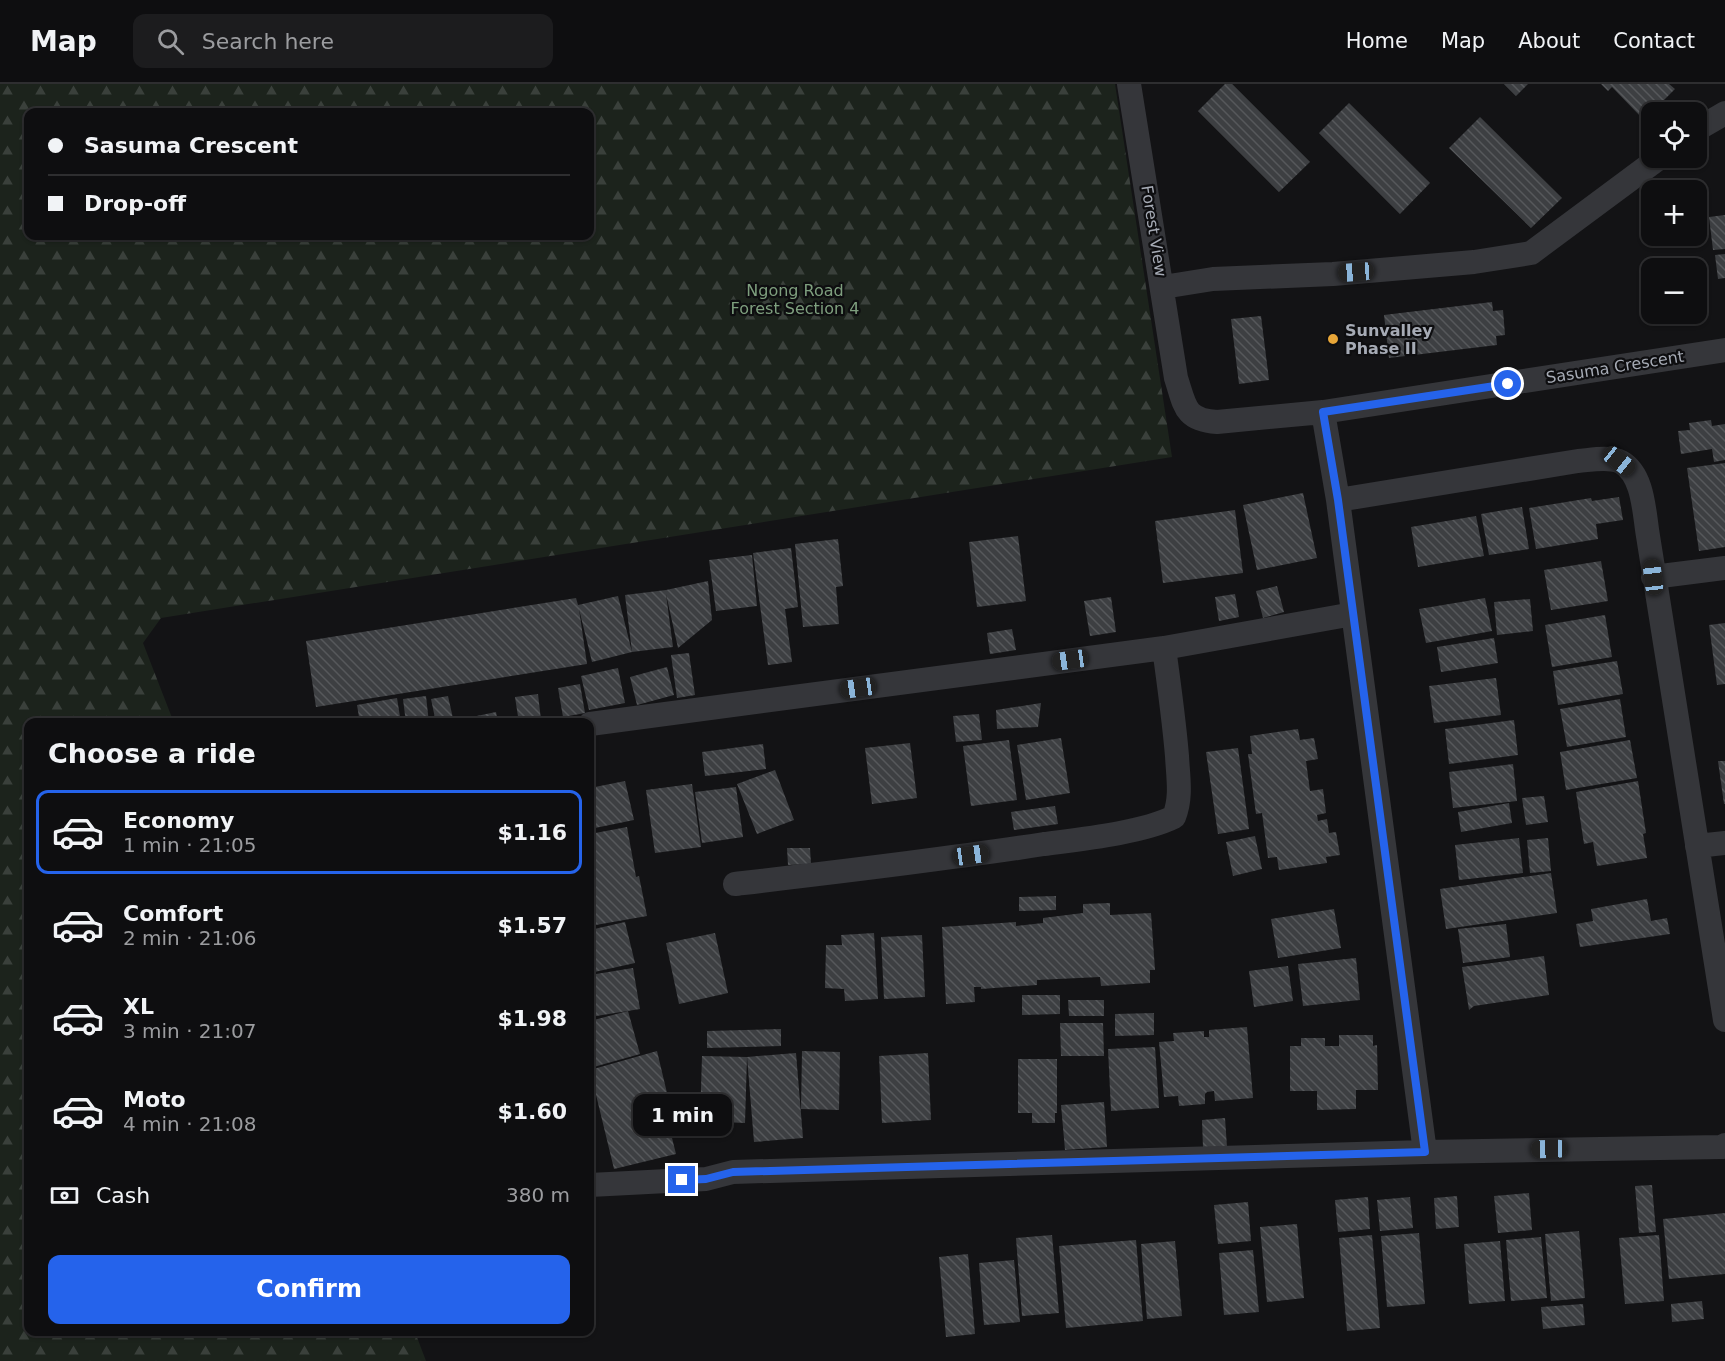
<!DOCTYPE html>
<html lang="en">
<head>
<meta charset="utf-8">
<style>
  :root { --surface:#0e0e10; --page:#1c1c1e; --text:#f1f3f6; --muted:#9b9c9f; --line:#2e2e30; --accent:#2563eb }
  body { margin:0; font-family:"DejaVu Sans",sans-serif; background:var(--page); color:var(--text); height:100vh; display:flex; flex-direction:column; font-size:22px; white-space:nowrap }
  * { box-sizing:border-box; margin:0 }
  p { font-size:20px; color:var(--muted) }
  .icon { flex:none; width:33px; height:33px; fill:none; stroke:currentColor; stroke-width:2; stroke-linecap:round; stroke-linejoin:round }
  .map { position:relative; flex:1; overflow:hidden }
  .panel { position:absolute; left:24px; top:634px; width:570px; height:618px; display:flex; flex-direction:column; background:var(--surface); border-radius:12px; box-shadow:0 2px 4px #0004,0 0 0 2px var(--line) }
  .panel>* { flex:none }
  .top-card { position:absolute; left:24px; top:24px; width:570px; height:132px; border-radius:12px; box-shadow:0 2px 4px #0004,0 0 0 2px var(--line); display:grid; align-content:center; height:132px; padding:0 24px; background:var(--surface) }
  .buttons { position:absolute; left:1641px; top:18px; display:grid; gap:12px }
  .buttons a { display:grid; place-items:center; width:66px; height:66px; border-radius:12px; background:var(--surface); box-shadow:0 2px 4px #0004,0 0 0 2px var(--line); font-size:30px }
  .end { position:absolute; width:27px; height:27px; margin:-14px; border:8px solid #2563eb; background:#fff; box-shadow:0 0 0 3px #fff }
  .from { border-radius:50% }
  .bubble { position:absolute; height:42px; border-radius:12px; background:var(--surface); box-shadow:0 2px 4px #0004,0 0 0 2px var(--line); font-size:20px; font-weight:800; line-height:42px; text-align:center }
  .car { position:absolute; width:18px; height:36px; margin:-18px -9px; border-radius:8px; box-shadow:0 0 4px 2px #0007; background:linear-gradient(#222 24%,#8ab4d8 0 40%,#222 0 76%,#8ab4d8 0 86%,#222 0) }
  .top-card b { display:flex; align-items:center; gap:21px; height:57px; font-size:22px }
  .top-card b+b { border-top:2px solid var(--line) }
  .top-card i { width:15px; height:15px; background:var(--text) }
  ul { padding:0; list-style:none }
  li { display:flex; align-items:center; gap:18px; height:84px; margin:0 12px 9px; padding:0 12px; border:3px solid transparent; border-radius:12px }
  li div { flex:1 }
  li b { display:block; font-size:22px }
  li em { font-style:normal; font-weight:800 }
  li.selected { border-color:var(--accent) }
  li>.icon { width:54px; height:54px; stroke-width:1.5 }
  h2 { padding:0 24px; font-size:27px; line-height:72px }
  .pay { display:flex; align-items:center; gap:15px; height:66px; padding:0 24px; font-size:22px }
  .pay p { margin-inline-start:auto }
  .primary-button { display:flex; gap:12px; margin-top:auto; padding:12px 24px }
  .primary-button a { flex:1; height:69px; border-radius:12px; background:var(--accent); color:#fff; font-size:24px; font-weight:800; line-height:69px; text-align:center }
  header { display:flex; align-items:center; gap:36px; box-sizing:border-box; height:84px; padding:0 30px; background:var(--surface); border-bottom:2px solid var(--line) }
  header strong { font-size:28px }
  nav { display:flex; gap:33px; margin-inline-start:auto; font-size:21px }
  .search { width:420px; height:54px; background:var(--page); display:flex; align-items:center; gap:15px; box-sizing:border-box; padding:0 21px; border-radius:12px; color:var(--muted); font-size:22px }
  .map>svg:first-child { display:block }
  .forest { fill:url(#forest-firs); fill-rule:evenodd }
  .building { fill:url(#building-back-hatch) }
  .lines { fill:none; stroke-linecap:round; stroke-linejoin:round }
  .minor { stroke:#35363a; stroke-width:24 }
  .route { stroke:#2563eb; stroke-width:8 }
  .poi-dot { fill:#e8a638; stroke:#0e0e10; stroke-width:2 }
  .labels { text-anchor:middle; dominant-baseline:central; stroke-width:4.5; stroke-linejoin:round; paint-order:stroke }
  .street-label { font-size:16px; fill:#a6abb5; stroke:#0e0e10 }
  .park-label { font-size:16px; fill:#7e9f7e; stroke:#0e0e10 }
  .poi-label { font-size:16px; font-weight:bold; fill:#a6abb5; stroke:#0e0e10; text-anchor:start }
</style>
</head>
<body>
<header>
<strong>Map</strong>
<div class="search"><svg class="icon" aria-label="search" viewBox="0 0 24 24"><circle cx="10" cy="10" r="6"/><path d="M15 15l6 6"/></svg>Search here</div>
<nav><a>Home</a><a>Map</a><a>About</a><a>Contact</a></nav>
</header>
<div class="map">
<svg width="1725" height="1277" viewBox="0 0 1725 1277">
  <defs>
    <pattern id="forest-firs" width="22" height="20" patternUnits="userSpaceOnUse" patternTransform="scale(1.5)"><rect width="22" height="20" fill="#1c231c"/><path d="M5 1l3.5 6h-7zM16 11l3.5 6h-7z" fill="#3a403b"/></pattern>
    <pattern id="building-back-hatch" width="6" height="6" patternUnits="userSpaceOnUse" patternTransform="scale(1.5)"><rect width="6" height="6" fill="#3d3f42"/><path d="M-1 5l2 2M0 0l6 6M5-1l2 2" fill="none" stroke="#56585b"/></pattern>
  </defs>
  <rect width="100%" height="100%" fill="#131315"/>
  <path class="forest" d="M 0,0 L 1115,0 L 1172,373 L 161,534 L 143,559 L 174,639 L 28,639 L 28,1248 L 415,1248 L 426,1277 L 0,1277 ZM 28,28 L 590,28 L 590,152 L 28,152 Z"/>
  <path class="building" d="M 1225,0 L 1232,0 L 1310,78 L 1279,108 L 1198,27 Z
    M 1504,0 L 1528,0 L 1516,12 Z
    M 1601,0 L 1669,0 L 1675,5 L 1644,36 L 1612,3 L 1608,7 Z
    M 1349,19 L 1430,99 L 1400,130 L 1319,49 Z
    M 1480,33 L 1562,114 L 1531,144 L 1449,64 Z
    M 1725,131 L 1725,165 L 1713,166 L 1709,133 Z
    M 1725,170 L 1725,194 L 1718,195 L 1715,171 Z
    M 1492,218 L 1493,227 L 1503,226 L 1505,251 L 1496,252 L 1497,261 L 1389,274 L 1384,231 Z
    M 1261,232 L 1269,296 L 1239,300 L 1231,235 Z
    M 1711,336 L 1712,342 L 1725,340 L 1725,376 L 1714,378 L 1712,365 L 1681,370 L 1678,347 L 1690,346 L 1689,339 Z
    M 1725,379 L 1725,463 L 1699,467 L 1687,384 Z
    M 1303,409 L 1317,474 L 1257,486 L 1243,421 Z
    M 1619,413 L 1623,436 L 1596,440 L 1598,455 L 1536,465 L 1529,424 L 1591,414 L 1592,417 Z
    M 1522,423 L 1529,465 L 1489,471 L 1481,430 Z
    M 1235,426 L 1243,489 L 1163,499 L 1155,437 Z
    M 1476,432 L 1484,472 L 1418,483 L 1411,443 Z
    M 1018,452 L 1026,517 L 977,523 L 969,458 Z
    M 838,455 L 843,502 L 836,503 L 839,540 L 803,543 L 795,460 Z
    M 791,464 L 798,523 L 785,525 L 792,578 L 768,581 L 753,469 Z
    M 752,471 L 757,522 L 716,527 L 709,476 Z
    M 1601,477 L 1608,517 L 1551,526 L 1544,486 Z
    M 708,497 L 712,536 L 678,564 L 666,510 L 673,563 L 632,568 L 625,511 L 666,506 Z
    M 1277,502 L 1284,528 L 1263,534 L 1256,507 Z
    M 1235,510 L 1239,533 L 1219,537 L 1215,513 Z
    M 618,512 L 632,568 L 592,578 L 579,525 L 587,580 L 316,623 L 306,557 L 576,514 L 578,521 Z
    M 1111,513 L 1116,548 L 1090,552 L 1084,517 Z
    M 1485,514 L 1492,547 L 1426,559 L 1419,525 Z
    M 1530,515 L 1533,547 L 1497,551 L 1494,518 Z
    M 1605,531 L 1612,573 L 1552,583 L 1545,541 Z
    M 1725,539 L 1725,600 L 1717,601 L 1709,541 Z
    M 1012,545 L 1016,566 L 990,570 L 987,549 Z
    M 1494,554 L 1498,579 L 1441,588 L 1437,563 Z
    M 689,569 L 695,611 L 677,614 L 671,571 Z
    M 1617,577 L 1623,610 L 1558,621 L 1553,587 Z
    M 667,583 L 674,611 L 637,621 L 630,593 Z
    M 618,584 L 625,619 L 589,626 L 581,592 Z
    M 1496,594 L 1501,631 L 1434,639 L 1429,602 Z
    M 580,600 L 585,629 L 563,633 L 558,604 Z
    M 538,610 L 541,636 L 519,639 L 515,613 Z
    M 426,612 L 429,639 L 406,639 L 403,615 Z
    M 448,612 L 454,639 L 436,639 L 431,615 Z
    M 397,614 L 401,639 L 360,639 L 357,621 Z
    M 1620,615 L 1626,653 L 1567,663 L 1560,625 Z
    M 1041,619 L 1038,643 L 997,645 L 996,626 Z
    M 496,628 L 498,639 L 468,639 L 467,634 Z
    M 979,630 L 982,656 L 956,658 L 953,632 Z
    M 1514,636 L 1518,671 L 1449,680 L 1445,645 Z
    M 1298,645 L 1300,656 L 1314,654 L 1318,675 L 1306,677 L 1310,707 L 1323,705 L 1326,729 L 1317,731 L 1318,737 L 1327,735 L 1329,749 L 1336,748 L 1340,771 L 1326,773 L 1327,779 L 1279,786 L 1277,773 L 1268,774 L 1262,729 L 1256,730 L 1248,670 L 1252,670 L 1250,652 Z
    M 1061,654 L 1070,709 L 1026,716 L 1017,661 Z
    M 1009,656 L 1017,716 L 971,722 L 963,662 Z
    M 1630,656 L 1637,694 L 1566,706 L 1560,668 Z
    M 910,659 L 917,714 L 872,720 L 865,664 Z
    M 763,660 L 766,685 L 705,692 L 702,668 Z
    M 1238,664 L 1249,745 L 1218,750 L 1206,668 Z
    M 1718,677 L 1725,677 L 1725,720 L 1724,720 Z
    M 1513,680 L 1517,717 L 1453,724 L 1449,688 Z
    M 775,686 L 794,736 L 757,750 L 737,700 Z
    M 625,697 L 634,736 L 590,745 L 590,704 Z
    M 1638,697 L 1646,749 L 1643,750 L 1647,774 L 1597,782 L 1593,758 L 1584,760 L 1576,708 Z
    M 692,700 L 701,763 L 655,769 L 646,706 Z
    M 736,703 L 743,753 L 702,759 L 695,708 Z
    M 1544,712 L 1548,738 L 1526,741 L 1522,714 Z
    M 1509,719 L 1512,739 L 1461,748 L 1458,728 Z
    M 1055,722 L 1058,740 L 1014,746 L 1011,728 Z
    M 627,743 L 636,793 L 639,792 L 647,832 L 590,842 L 590,750 Z
    M 1255,752 L 1262,785 L 1233,792 L 1226,758 Z
    M 1519,754 L 1523,789 L 1459,796 L 1455,761 Z
    M 1548,754 L 1551,787 L 1530,789 L 1527,756 Z
    M 787,764 L 810,764 L 811,780 L 788,781 Z
    M 1551,789 L 1557,829 L 1446,845 L 1440,805 Z
    M 1056,812 L 1056,826 L 1019,827 L 1019,813 Z
    M 1647,815 L 1651,837 L 1667,834 L 1670,850 L 1580,863 L 1576,840 L 1593,837 L 1591,825 Z
    M 1110,819 L 1110,831 L 1151,829 L 1155,886 L 1150,886 L 1150,899 L 1101,902 L 1100,893 L 1037,896 L 1037,901 L 981,905 L 981,903 L 974,903 L 975,918 L 946,920 L 942,843 L 1016,838 L 1016,842 L 1043,839 L 1043,834 L 1083,829 L 1083,820 Z
    M 1334,825 L 1341,864 L 1278,874 L 1271,835 Z
    M 625,838 L 635,879 L 590,889 L 590,846 Z
    M 1506,840 L 1510,873 L 1463,879 L 1458,845 Z
    M 715,849 L 728,909 L 679,920 L 666,859 Z
    M 874,849 L 878,915 L 845,917 L 844,905 L 825,904 L 826,861 L 842,861 L 841,851 Z
    M 922,851 L 925,913 L 884,915 L 881,853 Z
    M 1544,872 L 1549,911 L 1474,922 L 1469,926 L 1462,883 Z
    M 1356,874 L 1360,916 L 1303,922 L 1298,880 Z
    M 1288,882 L 1293,917 L 1254,923 L 1249,887 Z
    M 633,884 L 640,925 L 590,933 L 590,891 Z
    M 1022,911 L 1060,911 L 1060,930 L 1022,931 Z
    M 1068,916 L 1104,916 L 1104,932 L 1069,932 Z
    M 628,927 L 640,970 L 590,984 L 590,937 Z
    M 1154,929 L 1154,951 L 1115,952 L 1115,930 Z
    M 1060,939 L 1103,939 L 1104,972 L 1061,972 Z
    M 1247,943 L 1253,1014 L 1215,1017 L 1214,1007 L 1207,1008 L 1205,1010 L 1205,1020 L 1179,1022 L 1178,1012 L 1164,1013 L 1159,958 L 1174,957 L 1173,949 L 1204,947 L 1204,953 L 1209,953 L 1209,946 Z
    M 781,945 L 781,962 L 707,964 L 707,947 Z
    M 1339,951 L 1373,951 L 1373,962 L 1377,961 L 1378,1006 L 1356,1006 L 1356,1025 L 1317,1026 L 1317,1007 L 1290,1007 L 1290,962 L 1301,962 L 1301,954 L 1325,954 L 1325,962 L 1339,962 Z
    M 1155,963 L 1159,1024 L 1111,1027 L 1108,965 Z
    M 657,967 L 667,1009 L 661,1010 L 676,1070 L 614,1085 L 590,986 Z
    M 802,967 L 840,968 L 839,1026 L 801,1025 Z
    M 796,969 L 803,1054 L 754,1058 L 747,973 Z
    M 928,969 L 931,1036 L 882,1039 L 879,972 Z
    M 702,972 L 747,973 L 745,1039 L 700,1037 Z
    M 1018,975 L 1057,975 L 1057,1029 L 1055,1029 L 1055,1039 L 1032,1039 L 1032,1029 L 1018,1029 Z
    M 1104,1018 L 1107,1063 L 1065,1066 L 1061,1021 Z
    M 1225,1034 L 1227,1063 L 1203,1064 L 1202,1036 Z
    M 1652,1101 L 1656,1148 L 1639,1149 L 1635,1102 Z
    M 1529,1109 L 1532,1146 L 1498,1149 L 1494,1112 Z
    M 1457,1112 L 1459,1143 L 1436,1145 L 1434,1114 Z
    M 1368,1113 L 1370,1145 L 1338,1148 L 1335,1116 Z
    M 1410,1113 L 1413,1144 L 1380,1147 L 1377,1116 Z
    M 1248,1118 L 1251,1157 L 1218,1160 L 1214,1121 Z
    M 1725,1129 L 1725,1190 L 1669,1195 L 1663,1135 Z
    M 1297,1140 L 1304,1214 L 1267,1218 L 1260,1143 Z
    M 1579,1147 L 1585,1214 L 1551,1217 L 1545,1150 Z
    M 1419,1149 L 1425,1220 L 1387,1223 L 1381,1152 Z
    M 1052,1151 L 1059,1229 L 1022,1232 L 1016,1154 Z
    M 1372,1151 L 1380,1244 L 1347,1247 L 1339,1154 Z
    M 1659,1151 L 1664,1217 L 1625,1220 L 1619,1154 Z
    M 1541,1153 L 1547,1214 L 1511,1217 L 1506,1156 Z
    M 1136,1156 L 1143,1237 L 1066,1244 L 1059,1162 Z
    M 1175,1157 L 1182,1232 L 1147,1235 L 1141,1160 Z
    M 1500,1157 L 1505,1217 L 1469,1220 L 1464,1160 Z
    M 1253,1166 L 1259,1228 L 1224,1231 L 1219,1169 Z
    M 968,1170 L 975,1250 L 946,1253 L 939,1173 Z
    M 1014,1176 L 1020,1238 L 984,1241 L 979,1179 Z
    M 1702,1217 L 1704,1235 L 1672,1238 L 1671,1220 Z
    M 1583,1220 L 1585,1241 L 1543,1245 L 1541,1223 Z"/>
  <g class="lines">
    <path class="minor" d="M 1129,0 L 1176,294 C 1185,321 1184,336 1217,338 L 1323,328 L 1725,266
      M 1696,46 L 1725,29
      M 1163,203 L 1213,195 L 1333,190 L 1474,178 L 1531,169 L 1659,74
      M 1323,328 L 1338,416 L 1425,1068
      M 1338,416 L 1578,377 C 1591,376 1609,372 1621,378 C 1644,391 1644,429 1648,452 L 1725,936
      M 1653,493 L 1725,484
      M 590,640 L 1164,564 L 1353,530
      M 1697,762 L 1725,759
      M 735,800 C 838,788 942,776 1044,760 C 1082,755 1141,749 1174,733 C 1182,713 1178,693 1177,672 C 1174,636 1169,600 1164,564
      M 590,1101 L 706,1095 L 733,1088 L 1425,1068 L 1722,1063 L 1725,1061"/>
  </g>
  <g class="lines">
    <path class="route" d="M 682,1096 L 706,1095 L 733,1088 L 1425,1068 L 1338,416 L 1323,328 L 1508,300"/>
  </g>
  <circle class="poi-dot" cx="1333" cy="255" r="6"/>
  <g class="labels">
    <g class="street-label">
      <text transform="translate(1154 147) rotate(81)">Forest View</text>
      <text transform="translate(1615 283) rotate(-9)">Sasuma Crescent</text>
    </g>
    <g class="park-label">
      <text x="795" y="206">Ngong Road<tspan x="795" dy="18">Forest Section 4</tspan></text>
    </g>
    <g class="poi-label">
      <text x="1345" y="246">Sunvalley<tspan x="1345" dy="18">Phase II</tspan></text>
    </g>
  </g>
</svg>
<div class="buttons">
<a><svg class="icon" aria-label="locate" viewBox="0 0 24 24"><circle cx="12" cy="12" r="6"/><path d="M12 2v4M12 18v4M2 12h4M18 12h4"/></svg></a>
<a>+</a>
<a>−</a>
</div>
<i class="end from" style="left:1508px;top:300px"></i>
<i class="end" style="left:682px;top:1096px"></i>
<div class="bubble" style="left:633px;top:1010px;width:99px">1 min</div>
<i class="car" style="left:1356px;top:188px;rotate:266deg"></i>
<i class="car" style="left:1619px;top:377px;rotate:129deg"></i>
<i class="car" style="left:1653px;top:493px;rotate:353deg"></i>
<i class="car" style="left:1070px;top:576px;rotate:262deg"></i>
<i class="car" style="left:858px;top:604px;rotate:262deg"></i>
<i class="car" style="left:971px;top:771px;rotate:82deg"></i>
<i class="car" style="left:1549px;top:1065px;rotate:269deg"></i>
<div class="top-card">
<b><i class="from"></i>Sasuma Crescent</b>
<b><i></i>Drop-off</b>
</div>
<section class="panel">
<h2>Choose a ride</h2>
<ul>
<li class="selected"><svg class="icon" aria-label="car" viewBox="0 0 24 24"><path d="M5 17H2v-5l4-1 3-4h7l3 4 3 1v5h-3M9 17h6M6 11h13"/><circle cx="7" cy="17" r="2"/><circle cx="17" cy="17" r="2"/></svg><div><b>Economy</b><p>1 min · 21:05</p></div><em>$1.16</em></li>
<li><svg class="icon" aria-label="car" viewBox="0 0 24 24"><path d="M5 17H2v-5l4-1 3-4h7l3 4 3 1v5h-3M9 17h6M6 11h13"/><circle cx="7" cy="17" r="2"/><circle cx="17" cy="17" r="2"/></svg><div><b>Comfort</b><p>2 min · 21:06</p></div><em>$1.57</em></li>
<li><svg class="icon" aria-label="car" viewBox="0 0 24 24"><path d="M5 17H2v-5l4-1 3-4h7l3 4 3 1v5h-3M9 17h6M6 11h13"/><circle cx="7" cy="17" r="2"/><circle cx="17" cy="17" r="2"/></svg><div><b>XL</b><p>3 min · 21:07</p></div><em>$1.98</em></li>
<li><svg class="icon" aria-label="car" viewBox="0 0 24 24"><path d="M5 17H2v-5l4-1 3-4h7l3 4 3 1v5h-3M9 17h6M6 11h13"/><circle cx="7" cy="17" r="2"/><circle cx="17" cy="17" r="2"/></svg><div><b>Moto</b><p>4 min · 21:08</p></div><em>$1.60</em></li>
</ul>
<div class="pay"><svg class="icon" aria-label="cash" viewBox="0 0 24 24"><path d="M3 7h18v10H3z"/><circle cx="12" cy="12" r="2"/></svg>Cash<p>380 m</p></div>
<div class="primary-button"><a>Confirm</a></div>
</section>
</div>
</body>
</html>
